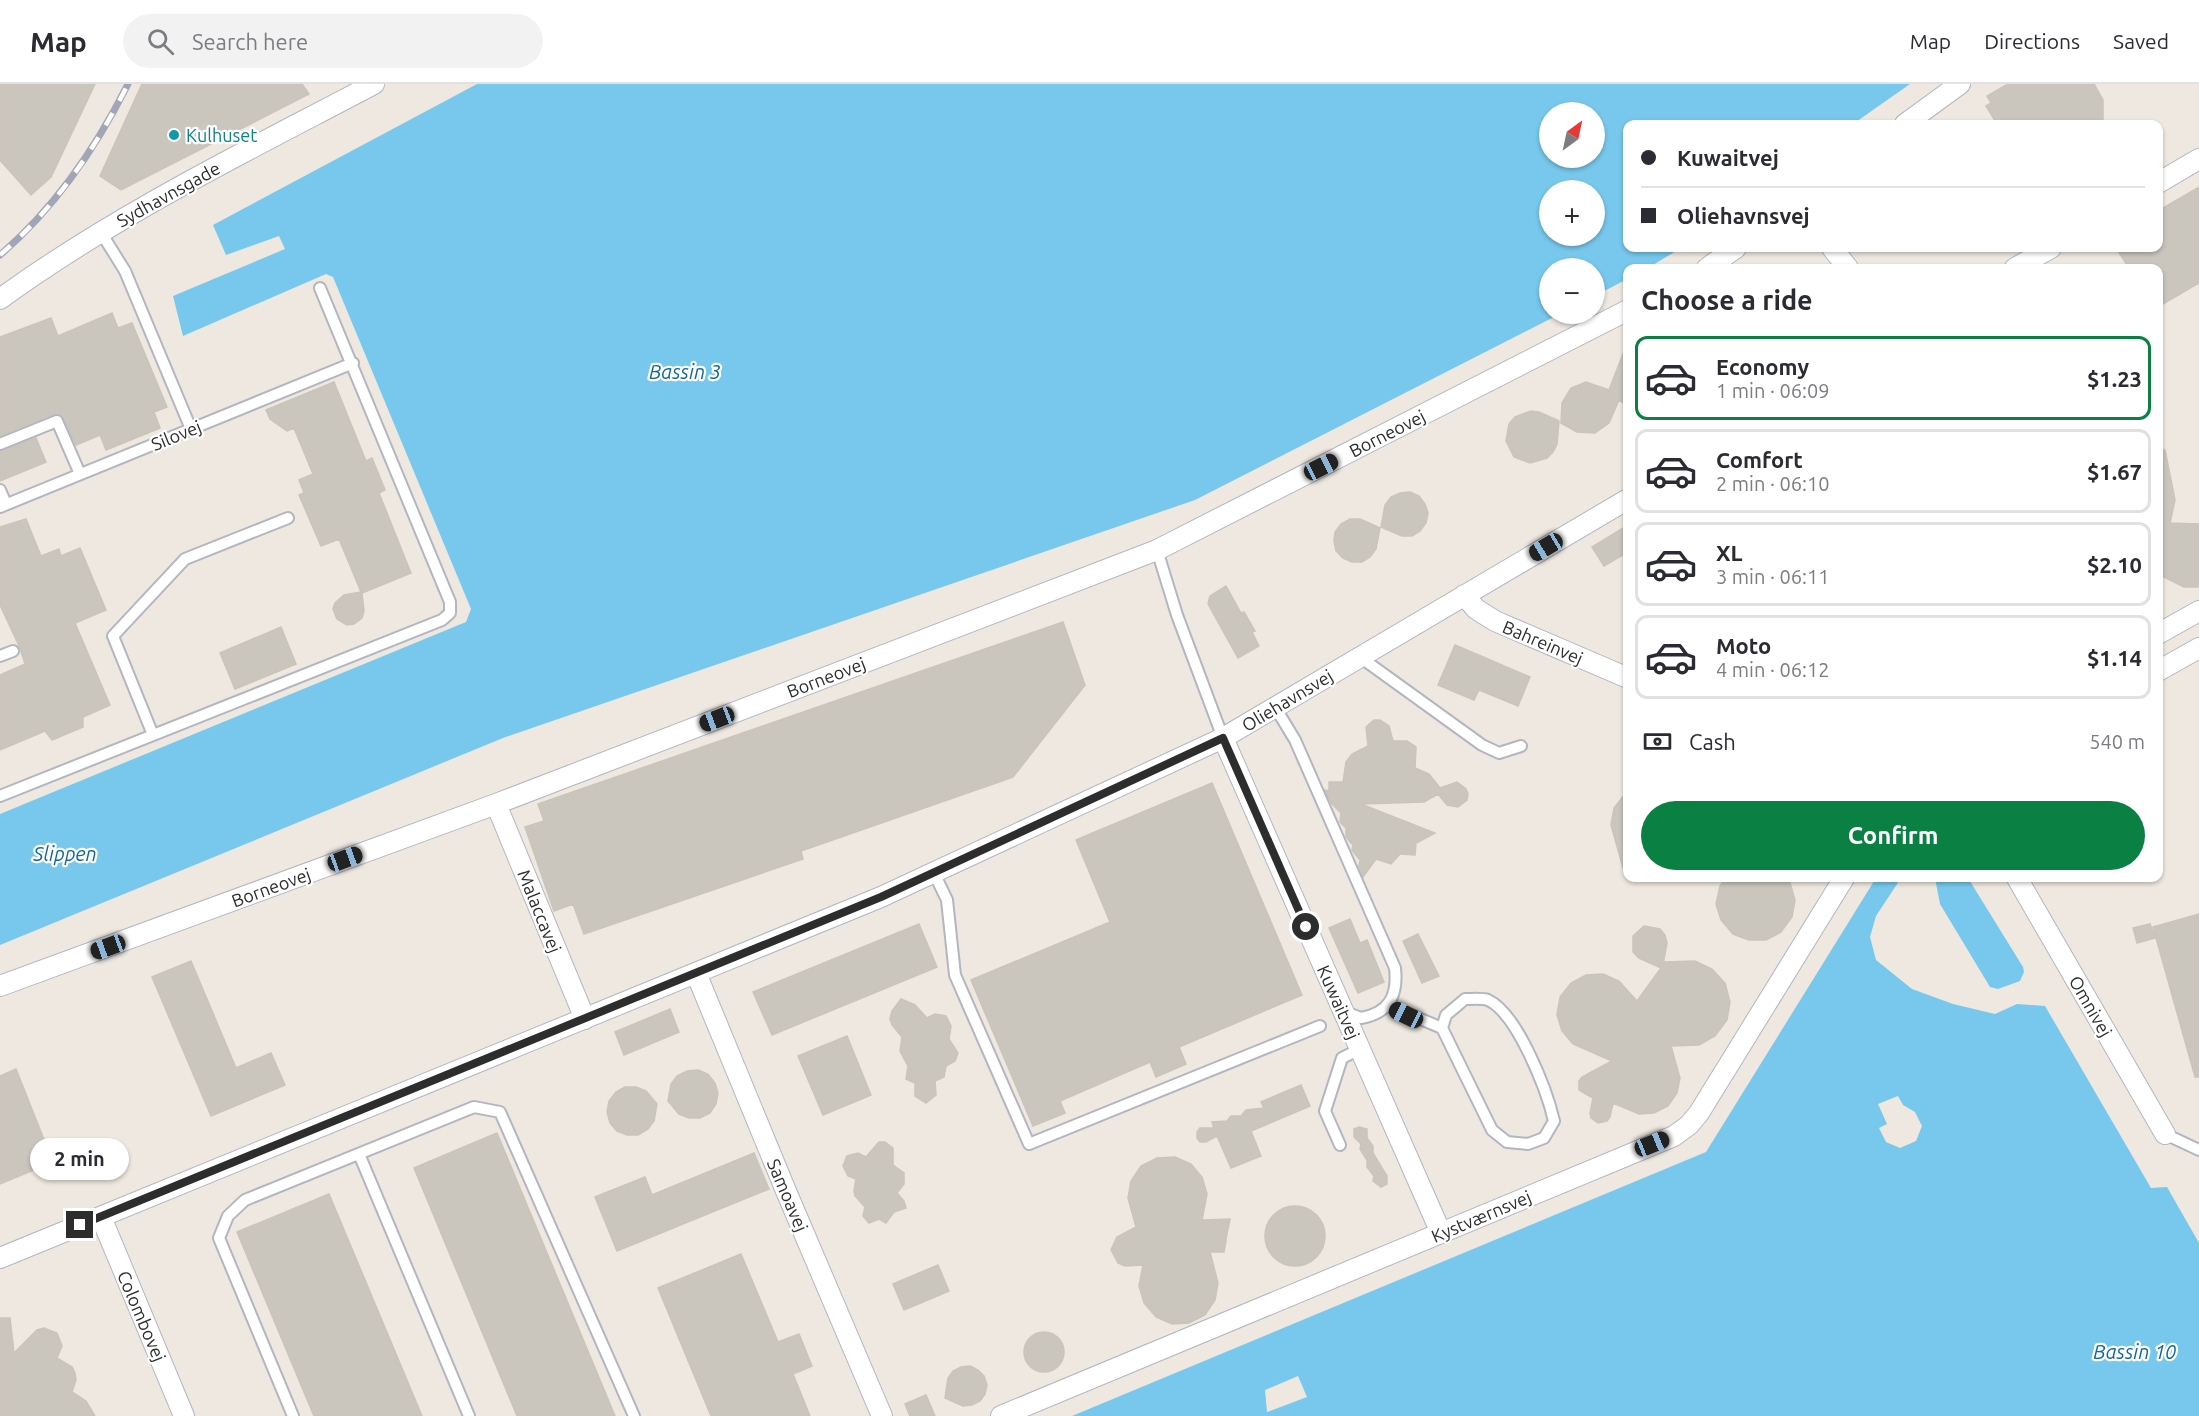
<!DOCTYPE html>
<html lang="en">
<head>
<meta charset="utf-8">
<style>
  :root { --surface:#fff; --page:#f2f2f3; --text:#2b2b33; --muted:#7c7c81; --line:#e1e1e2; --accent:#0b8043 }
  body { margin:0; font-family:Ubuntu,sans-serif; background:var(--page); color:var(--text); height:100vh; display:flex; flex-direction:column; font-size:22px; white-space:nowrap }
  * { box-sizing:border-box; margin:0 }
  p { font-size:20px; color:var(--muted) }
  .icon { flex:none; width:33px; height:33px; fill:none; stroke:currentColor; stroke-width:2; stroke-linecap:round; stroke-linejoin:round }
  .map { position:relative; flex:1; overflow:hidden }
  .panel { position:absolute; left:1623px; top:180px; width:540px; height:618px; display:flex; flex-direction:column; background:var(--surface); border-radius:12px; box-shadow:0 2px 4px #0004 }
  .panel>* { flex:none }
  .guide { position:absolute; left:1623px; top:36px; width:540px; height:132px; border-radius:12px; box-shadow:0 2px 4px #0004; display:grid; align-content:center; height:132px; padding:0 18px; background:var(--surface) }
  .needle { width:39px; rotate:33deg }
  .fabs { position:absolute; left:1539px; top:18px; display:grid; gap:12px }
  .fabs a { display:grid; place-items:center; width:66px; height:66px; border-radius:50%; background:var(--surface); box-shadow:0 2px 4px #0004; font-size:30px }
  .end { position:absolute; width:27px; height:27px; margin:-14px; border:8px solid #2d2d2d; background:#fff; box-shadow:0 0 0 3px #fff }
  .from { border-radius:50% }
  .bubble { position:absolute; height:42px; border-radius:21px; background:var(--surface); box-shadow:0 2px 4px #0004; font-size:20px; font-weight:700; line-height:42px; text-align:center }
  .car { position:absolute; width:18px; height:36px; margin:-18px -9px; border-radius:8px; box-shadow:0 0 4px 2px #0007; background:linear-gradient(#222 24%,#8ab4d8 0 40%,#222 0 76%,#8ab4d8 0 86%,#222 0) }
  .guide b { display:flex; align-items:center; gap:21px; height:57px; font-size:22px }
  .guide b+b { border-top:2px solid var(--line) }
  .guide i { width:15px; height:15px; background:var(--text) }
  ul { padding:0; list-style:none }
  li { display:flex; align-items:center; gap:18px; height:84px; margin:0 12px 9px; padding:0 6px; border:3px solid var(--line); border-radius:12px }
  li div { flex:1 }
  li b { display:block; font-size:22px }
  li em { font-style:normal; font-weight:700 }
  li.selected { border-color:var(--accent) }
  li>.icon { width:54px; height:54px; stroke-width:1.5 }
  h2 { padding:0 18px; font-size:27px; line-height:72px }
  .pay { display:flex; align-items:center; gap:15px; height:66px; padding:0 18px; font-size:22px }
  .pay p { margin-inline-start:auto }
  .button { display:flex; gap:12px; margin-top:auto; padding:12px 18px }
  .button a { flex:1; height:69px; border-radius:36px; background:var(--accent); color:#fff; font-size:24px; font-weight:700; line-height:69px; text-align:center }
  header { display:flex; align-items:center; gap:36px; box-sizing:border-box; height:84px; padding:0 30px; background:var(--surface); border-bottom:2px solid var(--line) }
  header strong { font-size:28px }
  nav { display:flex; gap:33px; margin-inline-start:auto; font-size:21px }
  .search { width:420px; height:54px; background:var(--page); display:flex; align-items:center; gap:15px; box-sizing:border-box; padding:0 21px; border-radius:33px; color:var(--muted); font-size:22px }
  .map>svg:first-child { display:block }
  .water { fill:#77c8ec; fill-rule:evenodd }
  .building { fill:#cac6be; stroke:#cac4b9; stroke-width:1.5 }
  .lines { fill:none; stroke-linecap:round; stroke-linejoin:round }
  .lane-casing { stroke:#b3b6c0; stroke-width:14 }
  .street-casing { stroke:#b3b6c0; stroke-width:22 }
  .lane { stroke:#fff; stroke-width:10 }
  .street { stroke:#fff; stroke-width:20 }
  .rail-casing { stroke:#a2a5b6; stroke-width:7 }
  .rail { stroke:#fff; stroke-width:4.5; stroke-dasharray:14; stroke-linecap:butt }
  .route { stroke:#2d2d2d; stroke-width:8 }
  .culture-dot { fill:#0f9aa8; stroke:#fff; stroke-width:2 }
  .labels { text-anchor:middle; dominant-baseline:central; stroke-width:4.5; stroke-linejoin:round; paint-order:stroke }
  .culture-label { font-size:18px; fill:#0d838f; stroke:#fff; text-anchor:start }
  .street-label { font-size:18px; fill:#2d2d2d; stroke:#fff }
  .water-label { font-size:20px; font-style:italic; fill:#11679d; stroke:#fff }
</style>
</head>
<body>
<header>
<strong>Map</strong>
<div class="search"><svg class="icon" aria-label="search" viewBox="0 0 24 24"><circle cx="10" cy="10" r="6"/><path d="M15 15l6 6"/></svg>Search here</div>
<nav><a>Map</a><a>Directions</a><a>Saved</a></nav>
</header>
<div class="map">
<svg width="2199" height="1332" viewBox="0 0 2199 1332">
  <rect width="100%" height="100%" fill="#eee8e0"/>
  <path class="water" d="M 477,0 L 1910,0 L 1853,40 L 1628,40 L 1628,164 L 1681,164 L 1648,184 L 1628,184 L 1627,195 L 1595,212 L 1594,184 L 1550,184 L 1550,230 L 1560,230 L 1195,416 L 503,654 L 0,861 L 0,730 L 466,538 L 471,525 L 333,193 L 326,190 L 183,252 L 173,212 L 285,165 L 279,152 L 226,171 L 213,141 ZM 1550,28 L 1594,28 L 1594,74 L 1550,74 ZM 1594,106 L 1594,152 L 1550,152 L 1550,106 Z
    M 1876,794 L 1901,794 L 1876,832 L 1870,853 L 1876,876 L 1912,905 L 1953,920 L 1995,930 L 2017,920 L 2045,922 L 2151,1104 L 2167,1103 L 2199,1159 L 2199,1332 L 1072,1332 L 1706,1068 ZM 1898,1012 L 1903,1021 L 1915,1028 L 1922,1042 L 1916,1057 L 1900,1064 L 1886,1058 L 1879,1044 L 1887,1040 L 1878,1020 ZM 1298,1292 L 1307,1313 L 1267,1328 L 1265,1306 Z
    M 1935,794 L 1968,794 L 2023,883 L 2024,888 L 2020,897 L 1998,905 L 1990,903 L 1940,820 Z"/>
  <path class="building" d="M 0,0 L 95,0 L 51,93 L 31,111 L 0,76 Z
    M 142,0 L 302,0 L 309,10 L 121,106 L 100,92 Z
    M 2008,0 L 2094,0 L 2103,16 L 2103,40 L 1997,40 L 1986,22 L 1991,19 L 1987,12 Z
    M 2199,103 L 2199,199 L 2158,223 L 2158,184 L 2129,184 L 2116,164 L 2158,164 L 2158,127 Z
    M 112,229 L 118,244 L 132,239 L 167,323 L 154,328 L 160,344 L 106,366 L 100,351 L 76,361 L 60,330 L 54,330 L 0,352 L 0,253 L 51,234 L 58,252 Z
    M 1626,262 L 1628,322 L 1619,316 L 1609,339 L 1595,349 L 1577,348 L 1561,339 L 1562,319 L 1571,304 L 1586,298 L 1609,306 Z
    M 334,298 L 366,377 L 372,374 L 385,406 L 379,409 L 411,489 L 362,509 L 364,527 L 362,534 L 354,540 L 347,541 L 337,535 L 333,525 L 335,519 L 344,511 L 361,508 L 339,455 L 321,462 L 299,411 L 304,409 L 299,396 L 313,390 L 294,344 L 287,347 L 270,335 L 266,326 Z
    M 1531,327 L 1539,328 L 1559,337 L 1557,360 L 1553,368 L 1547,374 L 1530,379 L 1514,373 L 1506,357 L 1509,340 L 1515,333 Z
    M 36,354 L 46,378 L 0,397 L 0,367 Z
    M 2165,366 L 2175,416 L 2170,439 L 2199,440 L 2199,503 L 2184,503 L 2158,490 L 2158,367 Z
    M 1410,408 L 1419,412 L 1425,420 L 1428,429 L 1426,439 L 1420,447 L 1412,452 L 1402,452 L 1381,443 L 1385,421 L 1391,413 L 1400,409 Z
    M 26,435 L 41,472 L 59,465 L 61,472 L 80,464 L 106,526 L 75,539 L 110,621 L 83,633 L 83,643 L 52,656 L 45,647 L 0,666 L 0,591 L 25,580 L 20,564 L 0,521 L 0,443 Z
    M 1350,435 L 1360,435 L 1380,444 L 1376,465 L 1370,473 L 1362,478 L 1352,478 L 1343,474 L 1336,467 L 1334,457 L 1335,448 L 1341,440 Z
    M 1628,441 L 1628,468 L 1604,482 L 1592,463 Z
    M 1226,502 L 1241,529 L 1244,528 L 1255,547 L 1252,548 L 1259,562 L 1238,574 L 1208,520 L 1210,512 Z
    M 1063,538 L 1085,601 L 1013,693 L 801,767 L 803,775 L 584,850 L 573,820 L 554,827 L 525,743 L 544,737 L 538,720 Z
    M 281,543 L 296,580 L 235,605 L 220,569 Z
    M 1455,561 L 1530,593 L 1518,622 L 1479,606 L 1474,616 L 1438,601 Z
    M 1374,636 L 1380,636 L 1389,642 L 1393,657 L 1407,657 L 1416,663 L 1415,684 L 1429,690 L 1440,704 L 1457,698 L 1466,705 L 1468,710 L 1467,716 L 1458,723 L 1447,721 L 1438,710 L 1424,718 L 1361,720 L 1435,749 L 1416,759 L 1415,771 L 1400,770 L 1391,780 L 1376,775 L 1363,793 L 1359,782 L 1360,776 L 1352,766 L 1353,761 L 1346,753 L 1346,744 L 1340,738 L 1341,729 L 1331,719 L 1325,706 L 1329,707 L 1329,698 L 1343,698 L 1346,678 L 1352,670 L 1368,662 L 1366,643 Z
    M 1212,699 L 1302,911 L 1179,963 L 1186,980 L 1156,993 L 1150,978 L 1060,1017 L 1065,1029 L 1033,1042 L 971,896 L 1110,838 L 1076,756 Z
    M 1628,706 L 1628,783 L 1623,784 L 1611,741 L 1614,724 Z
    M 1726,794 L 1785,794 L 1790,799 L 1795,816 L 1792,833 L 1781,848 L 1766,856 L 1749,856 L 1733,850 L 1721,836 L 1716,820 L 1720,802 Z
    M 2199,830 L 2199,993 L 2195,993 L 2153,843 Z
    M 1350,835 L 1360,859 L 1367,856 L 1384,898 L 1358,909 L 1329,844 Z
    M 919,840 L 937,883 L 772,951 L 753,908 Z
    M 2150,840 L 2155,854 L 2137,859 L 2133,844 Z
    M 1644,842 L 1660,845 L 1665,851 L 1667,859 L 1663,881 L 1665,878 L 1695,877 L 1712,885 L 1725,899 L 1730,918 L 1727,936 L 1715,952 L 1699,961 L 1671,962 L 1680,994 L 1677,1009 L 1668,1022 L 1654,1029 L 1639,1030 L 1613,1019 L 1610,1033 L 1607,1037 L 1598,1039 L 1591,1034 L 1590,1029 L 1593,1014 L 1579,1006 L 1579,997 L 1582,993 L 1612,977 L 1573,960 L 1562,947 L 1557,931 L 1560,913 L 1571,899 L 1586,891 L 1603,890 L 1619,897 L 1637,917 L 1661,884 L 1639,874 L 1633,868 L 1633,852 Z
    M 1418,850 L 1439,892 L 1422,899 L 1403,857 Z
    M 191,877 L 236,984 L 271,969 L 285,1001 L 211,1032 L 152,893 Z
    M 901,915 L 915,921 L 927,934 L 935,930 L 946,932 L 951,942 L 949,955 L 958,969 L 955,977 L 946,982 L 944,993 L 935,997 L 936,1011 L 926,1019 L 915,1012 L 915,999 L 906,995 L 908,982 L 900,967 L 902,953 L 892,941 L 890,935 L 892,927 Z
    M 670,925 L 679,948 L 624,971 L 615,948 Z
    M 847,952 L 871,1011 L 823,1031 L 798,972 Z
    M 16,985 L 53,1078 L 0,1100 L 0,992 Z
    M 698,986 L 708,990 L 715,999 L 718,1009 L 716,1020 L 710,1029 L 700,1034 L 689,1034 L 679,1030 L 668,1017 L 671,1000 L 677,992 L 687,987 Z
    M 1301,1001 L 1310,1022 L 1251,1047 L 1261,1072 L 1231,1084 L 1217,1052 L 1206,1058 L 1200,1058 L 1197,1054 L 1197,1048 L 1200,1044 L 1214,1044 L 1212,1038 L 1227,1037 L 1231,1032 L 1241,1032 L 1246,1026 L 1264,1024 L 1261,1018 Z
    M 625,1003 L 636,1003 L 646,1007 L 657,1020 L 654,1037 L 648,1045 L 638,1051 L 627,1051 L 617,1047 L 610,1039 L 607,1028 L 609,1017 L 616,1008 Z
    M 1359,1043 L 1367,1045 L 1367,1054 L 1373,1062 L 1373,1069 L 1387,1092 L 1387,1100 L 1381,1103 L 1373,1097 L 1374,1092 L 1367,1083 L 1367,1076 L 1360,1065 L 1361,1060 L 1354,1053 L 1354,1045 Z
    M 497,1049 L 615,1332 L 517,1332 L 414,1084 Z
    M 879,1058 L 885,1058 L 893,1064 L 893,1081 L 904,1089 L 904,1100 L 897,1109 L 904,1117 L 906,1124 L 894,1128 L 886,1139 L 879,1135 L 869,1139 L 863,1132 L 865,1123 L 855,1112 L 854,1107 L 856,1095 L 848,1092 L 843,1082 L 847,1072 L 858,1069 L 866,1073 Z
    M 754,1069 L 769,1105 L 617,1167 L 595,1113 L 645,1093 L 652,1111 Z
    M 1175,1073 L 1191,1080 L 1202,1093 L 1207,1110 L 1202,1136 L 1230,1135 L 1226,1155 L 1224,1154 L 1226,1157 L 1224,1168 L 1210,1168 L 1218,1199 L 1215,1216 L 1205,1231 L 1189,1239 L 1172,1240 L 1156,1233 L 1144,1219 L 1139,1202 L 1143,1181 L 1125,1182 L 1118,1179 L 1111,1166 L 1117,1153 L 1136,1143 L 1128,1114 L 1131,1097 L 1141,1082 L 1157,1074 Z
    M 329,1110 L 422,1332 L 314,1332 L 237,1148 Z
    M1265 1152a30 30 0 1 1 60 0a30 30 0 1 1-60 0Z
    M 741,1170 L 778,1258 L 799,1250 L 812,1282 L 793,1290 L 810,1332 L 711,1332 L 658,1204 Z
    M 938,1181 L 949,1207 L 904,1226 L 893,1200 Z
    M 0,1234 L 10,1234 L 14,1269 L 37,1246 L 44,1244 L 57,1249 L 62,1262 L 57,1274 L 72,1283 L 75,1289 L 76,1296 L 72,1308 L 86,1317 L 95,1332 L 0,1332 Z
    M1024 1268a20 20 0 1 1 40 0a20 20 0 1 1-40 0Z
    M 970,1282 L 978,1286 L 984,1292 L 987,1301 L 985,1310 L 980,1317 L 972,1321 L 963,1322 L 945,1314 L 948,1294 L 953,1287 L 961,1283 Z
    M 926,1311 L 935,1332 L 910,1332 L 905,1320 Z"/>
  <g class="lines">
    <g class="lane-casing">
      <path id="lane" d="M 100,147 L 125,187 L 191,345
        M 0,360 L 57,337 L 80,390
        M 0,406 L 6,420
        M 0,423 L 353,279
        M 1157,466 L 1177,531 L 1223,654
        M 0,572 L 13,567
        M 1360,573 L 1482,661 L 1499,669 L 1521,662
        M 1275,623 L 1295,656 L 1395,884 C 1398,911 1390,929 1361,934 L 1345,928
        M 153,651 L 113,552 L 185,475 L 288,434
        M 0,712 L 442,536 L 450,529 L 450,518 L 320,204
        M 934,789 L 947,816 L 955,891 L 1029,1060 L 1320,942
        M 1387,921 L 1442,944 L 1492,1046 L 1507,1058 L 1528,1060 L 1544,1054 L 1554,1037 C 1547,1007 1518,930 1488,916 C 1482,914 1472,915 1465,915 L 1446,931 L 1442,944
        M 2165,1050 L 2199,1066
        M 1340,1061 L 1325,1027 L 1342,974 L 1360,965
        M 359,1070 L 469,1332
        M 293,1332 L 219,1154 L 228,1132 L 245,1116 L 474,1023 L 500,1028 L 634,1332"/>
    </g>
    <g class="street-casing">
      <path id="street" d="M 1905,40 L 1960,0
        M 2158,99 L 2199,75
        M 1832,164 L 1848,184
        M 1707,184 L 1736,164
        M 2015,184 L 2051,164
        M 0,215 C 117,130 247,67 374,0
        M 1464,511 L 1476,525 L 1495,537 L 1628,594
        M 2158,550 L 2199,527
        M 2158,587 L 2199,564
        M 1223,654 L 1441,1149
        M 496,720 L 585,935
        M 2017,794 L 2165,1050
        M 696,889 L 786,1107 L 882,1332
        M 0,902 L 496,720 L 1157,466 L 1628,226
        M 101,1133 L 184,1332
        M 0,1174 L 881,813 L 1223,654 L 1628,415
        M 1001,1332 L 1674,1052 L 1689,1041 L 1699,1029 L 1844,794"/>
    </g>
    <use href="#lane" class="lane"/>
    <use href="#street" class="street"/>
    <g class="rail-casing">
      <path id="rail" d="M 0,171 C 55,124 96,64 128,0"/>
    </g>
    <use href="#rail" class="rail"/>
  </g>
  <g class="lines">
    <path class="route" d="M 80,1141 L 881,813 L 1223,654 L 1306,843"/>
  </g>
  <circle class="culture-dot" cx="174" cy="51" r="6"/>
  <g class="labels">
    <g class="culture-label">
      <text x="186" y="51">Kulhuset</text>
    </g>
    <g class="street-label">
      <text transform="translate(168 110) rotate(-29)">Sydhavnsgade</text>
      <text transform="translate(1387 349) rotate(-27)">Borneovej</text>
      <text transform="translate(176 351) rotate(-22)">Silovej</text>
      <text transform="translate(1543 558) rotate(23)">Bahreinvej</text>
      <text transform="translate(826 593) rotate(-21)">Borneovej</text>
      <text transform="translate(1287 616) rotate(-31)">Oliehavnsvej</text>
      <text transform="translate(271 803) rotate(-20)">Borneovej</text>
      <text transform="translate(540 827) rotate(68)">Malaccavej</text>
      <text transform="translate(1339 918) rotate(66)">Kuwaitvej</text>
      <text transform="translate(2091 922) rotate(60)">Omnivej</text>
      <text transform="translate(788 1111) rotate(67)">Samoavej</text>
      <text transform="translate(1481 1132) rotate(-23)">Kystværnsvej</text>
      <text transform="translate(142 1232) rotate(67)">Colombovej</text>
    </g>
    <g class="water-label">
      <text x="685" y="287">Bassin 3</text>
      <text x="65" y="769">Slippen</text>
      <text x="2135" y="1267">Bassin 10</text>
    </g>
  </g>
</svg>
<div class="fabs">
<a><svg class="needle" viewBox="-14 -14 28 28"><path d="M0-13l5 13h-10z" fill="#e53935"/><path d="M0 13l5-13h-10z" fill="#7c7c81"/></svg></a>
<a>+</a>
<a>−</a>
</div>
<i class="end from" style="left:1306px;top:843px"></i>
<i class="end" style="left:80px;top:1141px"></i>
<div class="bubble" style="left:30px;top:1054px;width:99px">2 min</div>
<i class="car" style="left:1321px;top:383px;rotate:63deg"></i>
<i class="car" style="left:1546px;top:463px;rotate:239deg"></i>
<i class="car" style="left:717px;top:635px;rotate:249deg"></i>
<i class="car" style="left:345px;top:775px;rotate:70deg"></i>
<i class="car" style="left:108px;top:863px;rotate:250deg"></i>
<i class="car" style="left:1406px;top:931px;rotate:296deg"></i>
<i class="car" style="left:1652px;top:1060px;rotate:68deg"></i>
<div class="guide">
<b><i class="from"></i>Kuwaitvej</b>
<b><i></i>Oliehavnsvej</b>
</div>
<section class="panel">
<h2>Choose a ride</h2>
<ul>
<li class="selected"><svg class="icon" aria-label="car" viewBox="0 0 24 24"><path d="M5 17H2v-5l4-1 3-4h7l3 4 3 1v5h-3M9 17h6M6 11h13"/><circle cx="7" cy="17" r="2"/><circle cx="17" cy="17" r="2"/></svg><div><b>Economy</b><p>1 min · 06:09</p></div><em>$1.23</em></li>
<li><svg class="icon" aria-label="car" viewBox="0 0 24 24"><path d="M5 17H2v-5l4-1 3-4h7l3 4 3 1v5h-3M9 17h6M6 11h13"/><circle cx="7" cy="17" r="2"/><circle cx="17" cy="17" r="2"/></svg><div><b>Comfort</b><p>2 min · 06:10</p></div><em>$1.67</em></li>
<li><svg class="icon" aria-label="car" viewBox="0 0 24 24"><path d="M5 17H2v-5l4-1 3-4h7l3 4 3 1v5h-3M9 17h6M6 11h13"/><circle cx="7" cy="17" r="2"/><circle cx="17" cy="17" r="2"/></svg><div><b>XL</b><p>3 min · 06:11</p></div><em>$2.10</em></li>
<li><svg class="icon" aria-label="car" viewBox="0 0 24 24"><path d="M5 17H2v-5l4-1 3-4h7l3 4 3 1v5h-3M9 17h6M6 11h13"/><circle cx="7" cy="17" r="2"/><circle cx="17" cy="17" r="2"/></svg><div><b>Moto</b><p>4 min · 06:12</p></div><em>$1.14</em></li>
</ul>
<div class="pay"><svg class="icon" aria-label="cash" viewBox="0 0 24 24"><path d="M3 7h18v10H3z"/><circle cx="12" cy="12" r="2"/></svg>Cash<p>540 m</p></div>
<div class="button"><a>Confirm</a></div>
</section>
</div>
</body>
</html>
